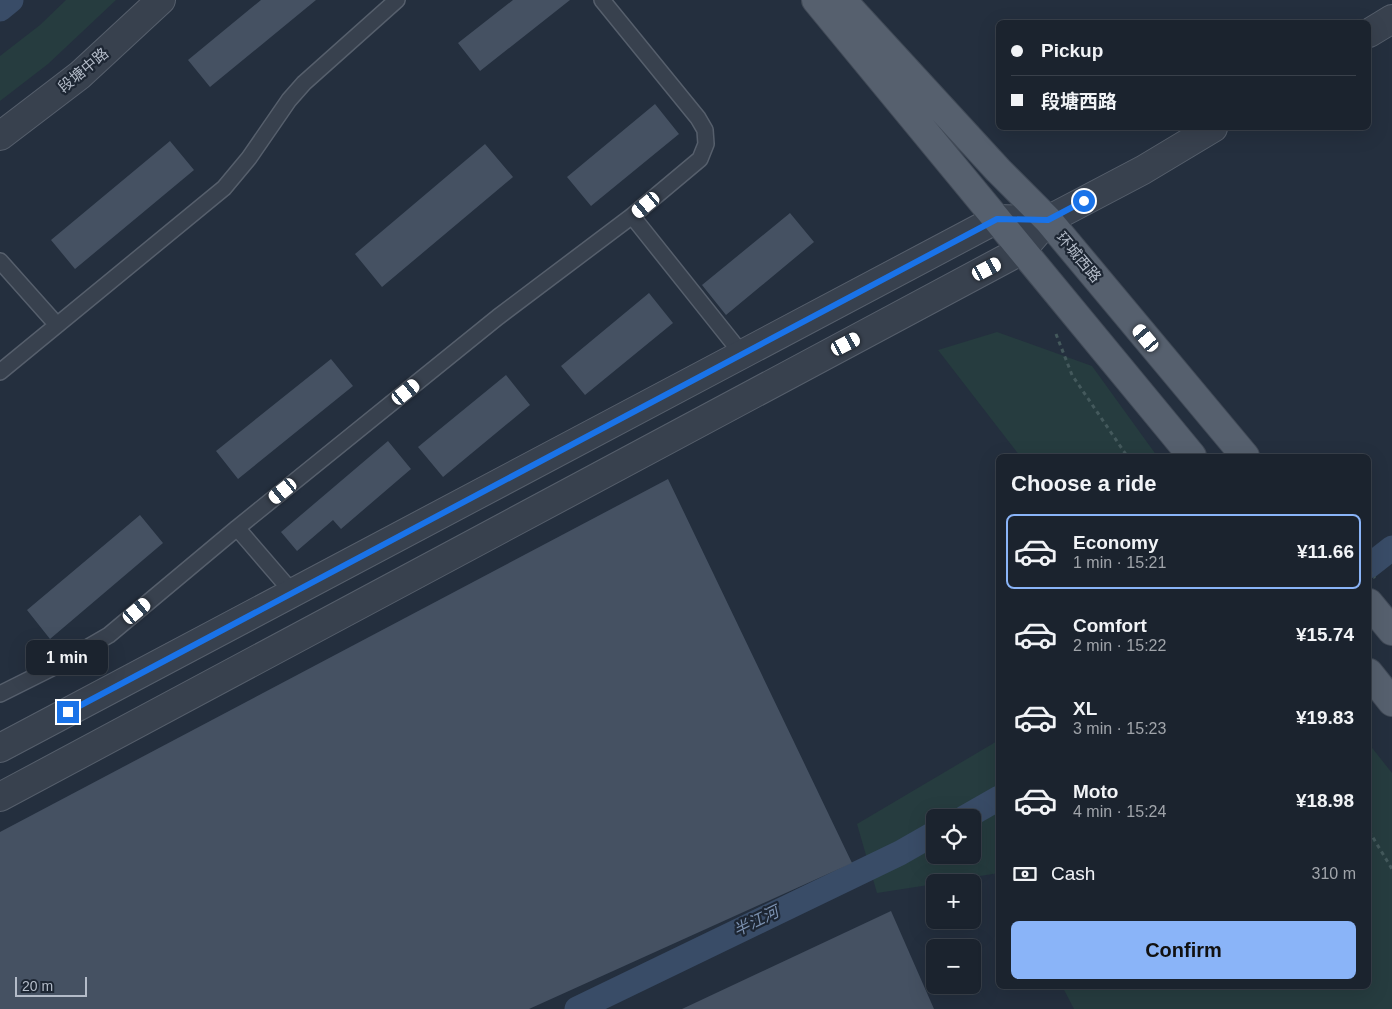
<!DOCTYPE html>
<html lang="en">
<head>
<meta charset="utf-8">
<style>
  :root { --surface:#1b232e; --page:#282f3a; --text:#f1f3f6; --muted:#a0a4aa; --line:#39404a; --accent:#8ab4f8 }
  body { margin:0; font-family:Arial,"Noto Sans SC",sans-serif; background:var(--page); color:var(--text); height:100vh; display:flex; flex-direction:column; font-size:19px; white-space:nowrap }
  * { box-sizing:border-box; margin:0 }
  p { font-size:16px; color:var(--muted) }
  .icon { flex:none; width:28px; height:28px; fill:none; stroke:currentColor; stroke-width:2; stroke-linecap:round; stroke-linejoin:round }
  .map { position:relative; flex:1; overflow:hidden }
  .sheet { position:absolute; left:996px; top:454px; width:375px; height:535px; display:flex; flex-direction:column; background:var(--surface); border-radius:8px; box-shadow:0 5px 20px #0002,0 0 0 1px var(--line) }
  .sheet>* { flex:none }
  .banner { position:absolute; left:996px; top:20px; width:375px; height:110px; border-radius:8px; box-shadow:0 5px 20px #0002,0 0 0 1px var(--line); display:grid; align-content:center; height:110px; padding:0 15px; background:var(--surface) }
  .fabs { position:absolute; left:926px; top:809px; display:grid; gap:10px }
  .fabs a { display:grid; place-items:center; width:55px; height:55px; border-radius:8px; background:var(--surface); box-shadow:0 5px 20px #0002,0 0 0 1px var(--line); font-size:25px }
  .scale { position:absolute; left:15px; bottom:12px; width:72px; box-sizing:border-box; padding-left:5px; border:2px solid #b4bcc9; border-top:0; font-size:14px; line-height:18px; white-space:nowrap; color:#b4bcc9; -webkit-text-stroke:4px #1d2633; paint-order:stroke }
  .end { position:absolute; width:22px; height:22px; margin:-11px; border:6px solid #1a73e8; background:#fff; box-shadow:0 0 0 2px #fff }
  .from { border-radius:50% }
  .bubble { position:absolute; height:35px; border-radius:8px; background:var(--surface); box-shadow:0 5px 20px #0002,0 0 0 1px var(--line); font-size:16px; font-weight:700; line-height:35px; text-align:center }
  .car { position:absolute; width:15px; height:30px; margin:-15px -8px; border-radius:6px; box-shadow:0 0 4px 1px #0007; background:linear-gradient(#fff 24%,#345 0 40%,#fff 0 76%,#345 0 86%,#fff 0) }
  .banner b { display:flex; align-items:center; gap:18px; height:48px; font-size:19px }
  .banner b+b { border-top:1px solid var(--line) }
  .banner i { width:12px; height:12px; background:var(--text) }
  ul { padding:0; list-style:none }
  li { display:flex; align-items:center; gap:15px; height:75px; margin:0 10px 8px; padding:0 5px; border:2px solid transparent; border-radius:8px }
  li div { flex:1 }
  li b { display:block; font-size:19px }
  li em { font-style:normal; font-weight:700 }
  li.active { border-color:var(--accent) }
  li>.icon { width:45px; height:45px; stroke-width:1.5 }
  h2 { padding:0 15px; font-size:22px; line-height:60px }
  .pay { display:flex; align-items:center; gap:12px; height:55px; padding:0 15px; font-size:19px }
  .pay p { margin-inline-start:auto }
  .primary-button { display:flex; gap:10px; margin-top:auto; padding:10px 15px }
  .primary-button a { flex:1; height:58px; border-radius:8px; background:var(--accent); color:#111; font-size:20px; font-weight:700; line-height:58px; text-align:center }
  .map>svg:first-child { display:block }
  .green { fill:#263c3f; fill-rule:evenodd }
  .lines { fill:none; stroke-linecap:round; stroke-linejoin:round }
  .canal { stroke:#394c67; stroke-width:25 }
  .building { fill:#455162 }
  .service-casing { stroke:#565f6c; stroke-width:18 }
  .minor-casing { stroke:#565f6c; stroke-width:30 }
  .primary-casing { stroke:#414a57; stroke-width:30 }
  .path { stroke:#44595c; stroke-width:3; stroke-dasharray:4 4; stroke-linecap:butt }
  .service { stroke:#38414e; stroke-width:15 }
  .minor { stroke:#38414e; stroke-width:28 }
  .primary { stroke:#56606e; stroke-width:28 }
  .route { stroke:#1a73e8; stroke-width:6 }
  .labels { text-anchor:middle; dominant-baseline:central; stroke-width:4.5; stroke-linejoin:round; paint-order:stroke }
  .street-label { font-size:15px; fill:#b4bcc9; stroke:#1d2633 }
  .water-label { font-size:16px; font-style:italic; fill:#7c92b1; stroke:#1d2633 }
</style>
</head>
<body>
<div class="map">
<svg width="1392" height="1009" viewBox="0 0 1392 1009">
  <rect width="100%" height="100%" fill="#242f3e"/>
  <path class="green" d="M 66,0 L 116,0 L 48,64 L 0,101 L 0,56 L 40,25 Z
    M 997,332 L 1092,366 L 1157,456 L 1020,456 L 938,350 Z
    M 999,740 L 999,873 L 942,882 L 935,882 L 935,884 L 877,893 L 857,824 ZM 935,818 L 972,818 L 972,855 L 935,855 Z
    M 1369,744 L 1392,773 L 1392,1009 L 1074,1009 L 1062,986 L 1369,986 Z"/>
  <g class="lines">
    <path class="canal" d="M 0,9 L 11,0
      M 1369,566 L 1392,548
      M 964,818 L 999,798
      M 577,1009 L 900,853 L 935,833"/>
  </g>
  <path class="building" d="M 261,0 L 316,0 L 210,87 L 188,60 Z
    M 513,0 L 570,0 L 480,71 L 458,43 Z
    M 655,104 L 679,134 L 591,206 L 567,177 Z
    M 170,141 L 194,170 L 75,269 L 51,240 Z
    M 485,144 L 513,177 L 382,287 L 355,254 Z
    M 790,213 L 814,242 L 726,315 L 702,285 Z
    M 649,293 L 673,323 L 585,395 L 561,366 Z
    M 331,359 L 353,386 L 238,479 L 216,451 Z
    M 506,375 L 530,405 L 443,477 L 418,447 Z
    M 388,441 L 411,469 L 341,529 L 333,520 L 297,551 L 281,532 Z
    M 668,479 L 852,863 L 529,1009 L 0,1009 L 0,832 Z
    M 140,515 L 163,543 L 50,639 L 27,610 Z
    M 891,911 L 934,1009 L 682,1009 Z"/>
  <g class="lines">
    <g class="service-casing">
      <path id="service" d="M 602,0 L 698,118 L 705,130 L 706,144 L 700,159 L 632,216
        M 0,261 L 57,325
        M 0,372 L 224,188 L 249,158 L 289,100 L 304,83 L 397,0
        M 293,593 L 237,528 L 498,317 L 632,216 L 742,354
        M 0,694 L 54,667 L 109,635 L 237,528"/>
    </g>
    <g class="minor-casing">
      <path id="minor" d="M 1369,33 L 1392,19
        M 0,136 L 80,75 L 161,0
        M 0,748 L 997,219 L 1048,220
        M 0,797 L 1022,250 L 1048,220 L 1143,170 L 1213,128"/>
    </g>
    <g class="primary-casing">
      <path id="primary" d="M 816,0 L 1192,456
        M 842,0 L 998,170 L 1048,220 L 1245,456
        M 1369,603 L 1392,631
        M 1369,673 L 1392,702"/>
    </g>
    <path class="path" d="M 1056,334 L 1072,375 L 1127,456
      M 1369,571 L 1375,578
      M 1369,831 L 1392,869"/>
    <use href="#service" class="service"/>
    <use href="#minor" class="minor"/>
    <use href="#primary" class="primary"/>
  </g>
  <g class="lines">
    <path class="route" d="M 68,712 L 997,219 L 1048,220 L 1084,201"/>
  </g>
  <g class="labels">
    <g class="street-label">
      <text transform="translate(83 70) rotate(-40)">段塘中路</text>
      <text transform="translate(1079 257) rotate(50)">环城西路</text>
    </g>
    <g class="water-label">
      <text transform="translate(756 921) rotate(-26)">半江河</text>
    </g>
  </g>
</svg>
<div class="fabs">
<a><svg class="icon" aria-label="locate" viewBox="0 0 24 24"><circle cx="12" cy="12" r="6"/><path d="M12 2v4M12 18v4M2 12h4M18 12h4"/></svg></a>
<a>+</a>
<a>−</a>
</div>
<div class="scale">20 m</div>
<i class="end from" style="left:1084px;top:201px"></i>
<i class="end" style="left:68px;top:712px"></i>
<div class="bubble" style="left:26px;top:640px;width:82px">1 min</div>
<i class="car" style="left:646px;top:205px;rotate:230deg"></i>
<i class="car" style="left:987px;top:269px;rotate:62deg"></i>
<i class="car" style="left:1146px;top:338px;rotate:320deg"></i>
<i class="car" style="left:846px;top:344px;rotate:62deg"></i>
<i class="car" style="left:406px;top:392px;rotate:51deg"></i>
<i class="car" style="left:283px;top:491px;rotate:231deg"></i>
<i class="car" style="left:137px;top:611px;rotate:50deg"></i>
<div class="banner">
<b><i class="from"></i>Pickup</b>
<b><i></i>段塘西路</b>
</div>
<section class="sheet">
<h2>Choose a ride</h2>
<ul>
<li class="active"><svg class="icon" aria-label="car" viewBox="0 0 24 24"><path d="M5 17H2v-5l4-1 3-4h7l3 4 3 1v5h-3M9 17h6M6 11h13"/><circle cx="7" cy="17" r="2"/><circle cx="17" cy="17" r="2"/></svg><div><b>Economy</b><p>1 min · 15:21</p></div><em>¥11.66</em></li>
<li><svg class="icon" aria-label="car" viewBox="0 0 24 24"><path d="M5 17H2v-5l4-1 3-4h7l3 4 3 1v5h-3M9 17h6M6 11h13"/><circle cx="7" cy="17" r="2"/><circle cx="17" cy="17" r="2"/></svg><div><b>Comfort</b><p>2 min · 15:22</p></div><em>¥15.74</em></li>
<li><svg class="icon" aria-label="car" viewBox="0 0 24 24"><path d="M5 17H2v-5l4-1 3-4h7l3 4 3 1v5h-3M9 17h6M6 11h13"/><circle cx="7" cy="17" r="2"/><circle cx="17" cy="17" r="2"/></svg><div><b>XL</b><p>3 min · 15:23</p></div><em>¥19.83</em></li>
<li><svg class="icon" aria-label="car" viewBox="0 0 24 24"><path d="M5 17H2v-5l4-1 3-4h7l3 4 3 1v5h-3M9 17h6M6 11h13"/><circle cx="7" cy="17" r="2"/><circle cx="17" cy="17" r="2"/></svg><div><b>Moto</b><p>4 min · 15:24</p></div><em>¥18.98</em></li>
</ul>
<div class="pay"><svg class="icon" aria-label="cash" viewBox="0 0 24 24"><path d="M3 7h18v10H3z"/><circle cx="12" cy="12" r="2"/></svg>Cash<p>310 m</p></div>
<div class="primary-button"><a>Confirm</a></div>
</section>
</div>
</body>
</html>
